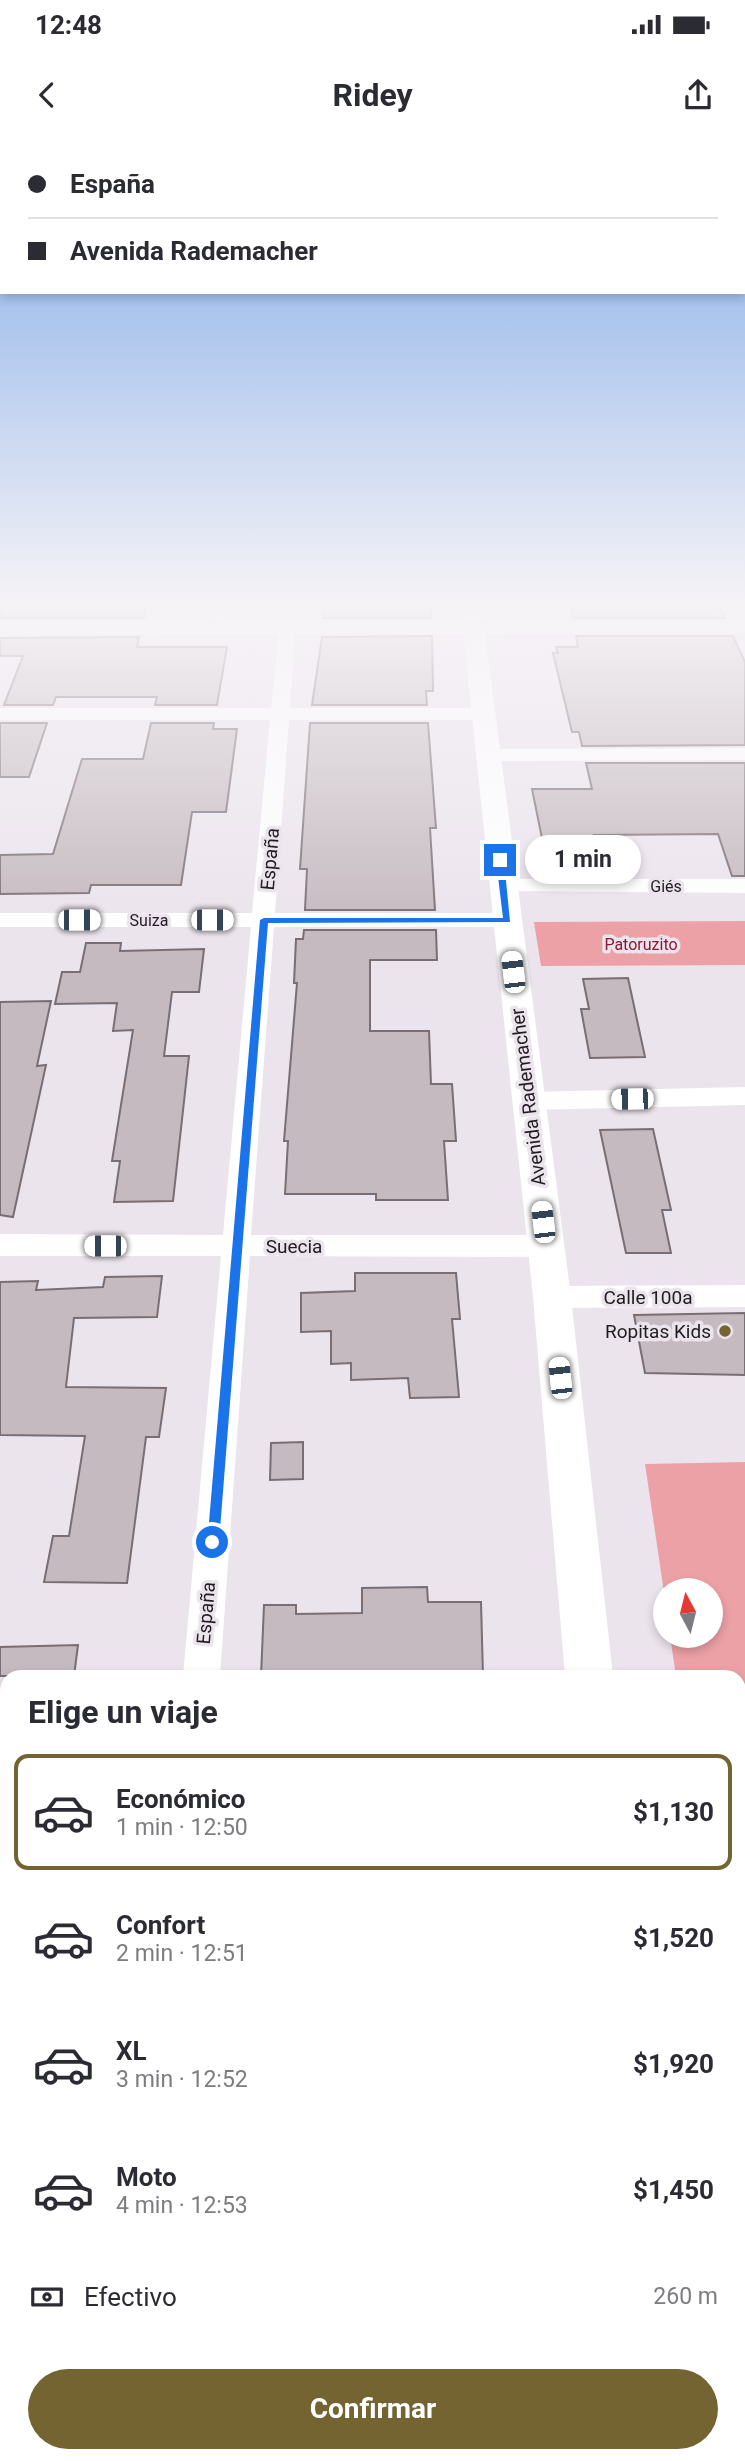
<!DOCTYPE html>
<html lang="es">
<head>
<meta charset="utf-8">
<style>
  :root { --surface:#fff; --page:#f2f2f3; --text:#2b2b33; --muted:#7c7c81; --line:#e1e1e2; --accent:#736432 }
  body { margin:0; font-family:Roboto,sans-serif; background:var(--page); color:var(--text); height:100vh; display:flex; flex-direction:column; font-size:26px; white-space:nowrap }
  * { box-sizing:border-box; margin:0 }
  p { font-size:23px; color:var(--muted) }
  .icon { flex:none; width:38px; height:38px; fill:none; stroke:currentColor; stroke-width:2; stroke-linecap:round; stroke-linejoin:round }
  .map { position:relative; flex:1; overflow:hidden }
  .drawer { position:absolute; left:0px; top:1530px; width:746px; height:793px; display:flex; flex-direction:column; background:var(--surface); border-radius:21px 21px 0 0; box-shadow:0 4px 10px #0003 }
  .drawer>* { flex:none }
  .hud { position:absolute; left:0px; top:0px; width:746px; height:154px; box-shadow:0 4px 10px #0003; display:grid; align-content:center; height:154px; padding:0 28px; background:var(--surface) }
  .needle { width:46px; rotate:353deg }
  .buttons { position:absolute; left:653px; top:1438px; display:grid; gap:14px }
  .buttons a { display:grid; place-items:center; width:70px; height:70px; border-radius:50%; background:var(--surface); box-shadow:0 4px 10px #0003; font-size:35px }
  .end { position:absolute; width:32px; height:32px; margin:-16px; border:9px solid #1a73e8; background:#fff; box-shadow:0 0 0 4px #fff }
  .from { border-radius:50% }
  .bubble { position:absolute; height:49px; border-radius:24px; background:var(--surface); box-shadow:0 4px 10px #0003; font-size:23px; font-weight:700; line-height:49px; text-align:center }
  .car { position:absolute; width:21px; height:42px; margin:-21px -10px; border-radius:9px; box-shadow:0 0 5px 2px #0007; background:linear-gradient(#fff 24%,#345 0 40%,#fff 0 76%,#345 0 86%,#fff 0) }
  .hud b { display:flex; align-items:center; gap:24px; height:66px; font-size:26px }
  .hud b+b { border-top:2px solid var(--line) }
  .hud i { width:18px; height:18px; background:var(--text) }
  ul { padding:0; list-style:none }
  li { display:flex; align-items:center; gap:21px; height:116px; margin:0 14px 10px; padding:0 14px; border:4px solid transparent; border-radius:14px }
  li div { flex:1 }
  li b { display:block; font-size:26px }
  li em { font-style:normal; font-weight:700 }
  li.active { border-color:var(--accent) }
  li>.icon { width:63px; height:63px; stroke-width:1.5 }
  h2 { padding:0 28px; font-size:32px; line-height:84px }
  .pay { display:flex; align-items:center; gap:18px; height:77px; padding:0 28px; font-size:26px }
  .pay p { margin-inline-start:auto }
  .action { display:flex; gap:14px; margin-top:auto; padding:14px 28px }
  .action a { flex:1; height:80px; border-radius:42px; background:var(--accent); color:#fff; font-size:28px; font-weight:700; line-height:80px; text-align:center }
  .status { display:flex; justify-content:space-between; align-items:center; height:49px; padding:0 35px; background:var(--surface); direction:ltr }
  .status svg { height:19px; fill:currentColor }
  header { display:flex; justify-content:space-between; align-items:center; height:91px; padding:0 28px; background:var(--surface); font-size:32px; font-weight:700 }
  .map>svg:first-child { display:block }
  .green { fill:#eca1a6 }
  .building { fill:#c5babf; stroke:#796e73; stroke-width:2 }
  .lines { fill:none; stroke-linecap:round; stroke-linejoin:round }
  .minor { fill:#fff; fill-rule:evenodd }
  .secondary { fill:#fff; fill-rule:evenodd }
  .primary { fill:#fff; fill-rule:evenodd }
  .route { fill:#1a73e8 }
  .poi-dot { fill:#736432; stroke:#ece4ed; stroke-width:2.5 }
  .labels { text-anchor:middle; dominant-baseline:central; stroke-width:7; stroke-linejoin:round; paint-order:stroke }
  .far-street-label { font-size:16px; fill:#201d20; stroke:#ece4ed }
  .far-park-label { font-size:16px; fill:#891831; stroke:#ece4ed }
  .street-label { font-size:19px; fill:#201d20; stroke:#ece4ed }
  .poi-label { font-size:19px; fill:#201d20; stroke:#ece4ed; text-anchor:end }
</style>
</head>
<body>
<div class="status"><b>12:48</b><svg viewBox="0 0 49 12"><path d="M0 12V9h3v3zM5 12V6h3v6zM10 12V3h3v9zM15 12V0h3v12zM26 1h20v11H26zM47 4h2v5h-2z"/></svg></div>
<header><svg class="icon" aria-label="back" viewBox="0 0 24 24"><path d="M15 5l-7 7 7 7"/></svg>Ridey<svg class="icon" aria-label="share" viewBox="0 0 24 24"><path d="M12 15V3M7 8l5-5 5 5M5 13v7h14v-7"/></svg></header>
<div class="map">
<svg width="745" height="2321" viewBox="0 0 745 2321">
  <rect width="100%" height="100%" fill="#ece4ed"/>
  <path class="green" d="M 745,781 L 745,825 L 541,826 L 534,782 Z
    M 745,1322 L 745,1623 L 739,1623 L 738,1536 L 676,1536 L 670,1496 L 710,1496 L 710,1451 L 665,1451 L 665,1459 L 645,1324 Z"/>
  <path class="building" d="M 0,462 L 148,462 L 144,478 L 0,478 Z
    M 325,462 L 431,462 L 431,478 L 323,478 Z
    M 570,462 L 717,462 L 725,478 L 573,478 Z
    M 432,496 L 433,551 L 426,551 L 427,565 L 312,565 L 322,497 Z
    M 576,496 L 733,496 L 745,522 L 745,605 L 582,606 L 579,592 L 572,592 L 553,513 L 558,513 L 556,507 L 578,507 Z
    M 139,497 L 137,507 L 227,507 L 217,565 L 155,565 L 157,557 L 56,557 L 53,565 L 4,565 L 23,516 L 0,516 L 0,498 Z
    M 0,583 L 47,583 L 29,637 L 0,637 Z
    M 151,583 L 214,583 L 213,589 L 237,589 L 226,672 L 192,672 L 181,745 L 91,745 L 89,753 L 0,754 L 0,715 L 53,714 L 82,619 L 143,619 Z
    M 310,583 L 428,583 L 436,688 L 430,688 L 435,770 L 305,770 L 307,729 L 300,729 Z
    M 586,623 L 745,623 L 745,736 L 732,736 L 718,694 L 594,695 L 603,732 L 549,733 L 532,649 L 592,649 Z
    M 304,790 L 436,790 L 437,820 L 370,820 L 370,891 L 429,891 L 431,944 L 452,944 L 456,1001 L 444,1001 L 448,1060 L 376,1060 L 376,1054 L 285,1054 L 288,1001 L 284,1001 L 297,843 L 294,843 L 296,799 L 303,799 Z
    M 86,803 L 121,803 L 120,811 L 204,809 L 199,852 L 172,852 L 164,916 L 189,916 L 173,1061 L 114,1062 L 120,1021 L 112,1021 L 133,890 L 113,891 L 117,863 L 55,864 L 62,832 L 80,832 Z
    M 628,838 L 645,917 L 590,918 L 581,869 L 589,869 L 583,839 Z
    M 51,861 L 37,926 L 46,925 L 13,1077 L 0,1075 L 0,862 Z
    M 653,989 L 671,1070 L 662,1070 L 671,1113 L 626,1113 L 600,990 Z
    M 355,1133 L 456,1133 L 460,1179 L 452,1179 L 459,1257 L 410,1258 L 408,1238 L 351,1240 L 351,1223 L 331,1224 L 331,1191 L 301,1192 L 301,1153 L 355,1151 Z
    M 162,1136 L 157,1177 L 74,1178 L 66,1247 L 166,1248 L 159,1297 L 146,1297 L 127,1443 L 44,1442 L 53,1396 L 69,1396 L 85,1296 L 0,1295 L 0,1142 L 38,1141 L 36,1150 L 103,1147 L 105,1137 Z
    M 745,1173 L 745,1235 L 645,1233 L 634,1175 Z
    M 303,1302 L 303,1339 L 270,1340 L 271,1303 Z
    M 427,1447 L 428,1462 L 481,1462 L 483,1536 L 261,1536 L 264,1465 L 296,1465 L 296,1474 L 362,1473 L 362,1448 Z
    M 78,1505 L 74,1536 L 0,1536 L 0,1507 Z"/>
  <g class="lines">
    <path class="minor" d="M 212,462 L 228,462 L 224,488 L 216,493 L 208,488 Z
      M 287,483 L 295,488 L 290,568 L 483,568 L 492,574 L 483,580 L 289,580 L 275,773 L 507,773 L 518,780 L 507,787 L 274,787 L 251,1095 L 546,1095 L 556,1099 L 560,1106 L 556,1113 L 546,1117 L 250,1116 L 220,1536 L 183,1536 L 221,1116 L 0,1116 L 0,1094 L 223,1095 L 251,787 L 0,787 L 0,773 L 252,773 L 270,580 L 0,580 L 0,568 L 271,568 L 279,488 Z
      M 745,608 L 745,620 L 488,621 L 478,615 L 488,609 Z
      M 503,739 L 745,739 L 745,753 L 495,751 L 492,746 Z
      M 745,947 L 745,965 L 528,970 L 519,967 L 515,961 L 519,955 L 528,952 Z
      M 745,1145 L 745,1167 L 552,1168 L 542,1165 L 537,1157 L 542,1149 L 552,1146 Z
      M 738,2219 L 745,2219 L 745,2269 L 738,2269 Z
      M 102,2315 L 154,2315 L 154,2321 L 102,2321 Z"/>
    <path class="secondary" d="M 0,481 L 745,481 L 745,493 L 0,495 Z
      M 0,1681 L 7,1681 L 7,1733 L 0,1733 Z
      M 738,1683 L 745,1683 L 745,1735 L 738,1735 Z"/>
    <path class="primary" d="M 460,462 L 481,462 L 571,1157 L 613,1536 L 565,1536 L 533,1157 Z
      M 632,2315 L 700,2315 L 701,2321 L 633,2321 Z"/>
  </g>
  <linearGradient id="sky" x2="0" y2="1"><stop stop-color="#7faae8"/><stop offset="0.59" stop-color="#f6f3f7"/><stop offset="1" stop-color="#f6f3f7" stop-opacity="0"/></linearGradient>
  <rect width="745" height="787" fill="url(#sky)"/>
  <path class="route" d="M 500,717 L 504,720 L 510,782 L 268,783 L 219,1402 L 217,1406 L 207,1406 L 260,780 L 264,778 L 503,778 L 496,720 Z"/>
  <circle class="poi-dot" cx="725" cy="1191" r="7"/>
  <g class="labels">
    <g class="far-street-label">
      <text x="666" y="746">Giés</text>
      <text x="149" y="780">Suiza</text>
    </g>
    <g class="far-park-label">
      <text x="641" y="804">Patoruzito</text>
    </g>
    <g class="street-label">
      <text transform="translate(270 719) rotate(-85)">España</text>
      <text transform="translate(528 957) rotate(-97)">Avenida Rademacher</text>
      <text x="294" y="1106">Suecia</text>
      <text x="648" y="1157">Calle 100a</text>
      <text transform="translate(206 1473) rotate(-85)">España</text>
    </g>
    <g class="poi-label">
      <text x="711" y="1191">Ropitas Kids</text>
    </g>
  </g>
</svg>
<div class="buttons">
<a><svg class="needle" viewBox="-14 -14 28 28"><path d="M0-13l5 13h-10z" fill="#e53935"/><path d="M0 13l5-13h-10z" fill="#7c7c81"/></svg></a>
</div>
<i class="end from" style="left:212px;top:1402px"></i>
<i class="end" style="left:500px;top:720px"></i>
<div class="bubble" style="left:525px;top:695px;width:116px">1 min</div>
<i class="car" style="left:79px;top:780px;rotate:90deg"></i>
<i class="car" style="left:212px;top:780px;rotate:90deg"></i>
<i class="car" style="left:513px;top:832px;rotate:353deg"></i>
<i class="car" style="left:632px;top:959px;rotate:269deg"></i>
<i class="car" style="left:543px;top:1082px;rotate:353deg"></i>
<i class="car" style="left:105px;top:1106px;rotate:270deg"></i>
<i class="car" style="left:560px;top:1238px;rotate:354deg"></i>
<div class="hud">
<b><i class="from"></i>España</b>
<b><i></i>Avenida Rademacher</b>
</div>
<section class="drawer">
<h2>Elige un viaje</h2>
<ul>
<li class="active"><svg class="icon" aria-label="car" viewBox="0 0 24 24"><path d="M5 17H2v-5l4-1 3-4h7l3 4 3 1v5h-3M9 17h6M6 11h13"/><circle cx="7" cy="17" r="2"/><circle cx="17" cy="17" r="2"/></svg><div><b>Económico</b><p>1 min · 12:50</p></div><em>$1,130</em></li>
<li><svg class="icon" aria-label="car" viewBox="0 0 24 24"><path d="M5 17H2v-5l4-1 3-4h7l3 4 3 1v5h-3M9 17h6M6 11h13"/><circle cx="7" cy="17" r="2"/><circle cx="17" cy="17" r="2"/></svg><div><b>Confort</b><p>2 min · 12:51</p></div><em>$1,520</em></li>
<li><svg class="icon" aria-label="car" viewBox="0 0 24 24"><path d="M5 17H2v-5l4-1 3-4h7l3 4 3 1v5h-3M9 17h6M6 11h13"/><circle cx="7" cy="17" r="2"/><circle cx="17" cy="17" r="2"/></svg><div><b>XL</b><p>3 min · 12:52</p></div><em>$1,920</em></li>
<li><svg class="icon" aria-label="car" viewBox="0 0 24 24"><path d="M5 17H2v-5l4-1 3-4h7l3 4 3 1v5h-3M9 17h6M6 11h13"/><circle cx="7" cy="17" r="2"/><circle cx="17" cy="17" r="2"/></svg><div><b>Moto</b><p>4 min · 12:53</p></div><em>$1,450</em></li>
</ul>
<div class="pay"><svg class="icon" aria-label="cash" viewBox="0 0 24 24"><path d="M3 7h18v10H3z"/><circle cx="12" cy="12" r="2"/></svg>Efectivo<p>260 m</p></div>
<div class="action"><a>Confirmar</a></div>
</section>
</div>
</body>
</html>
